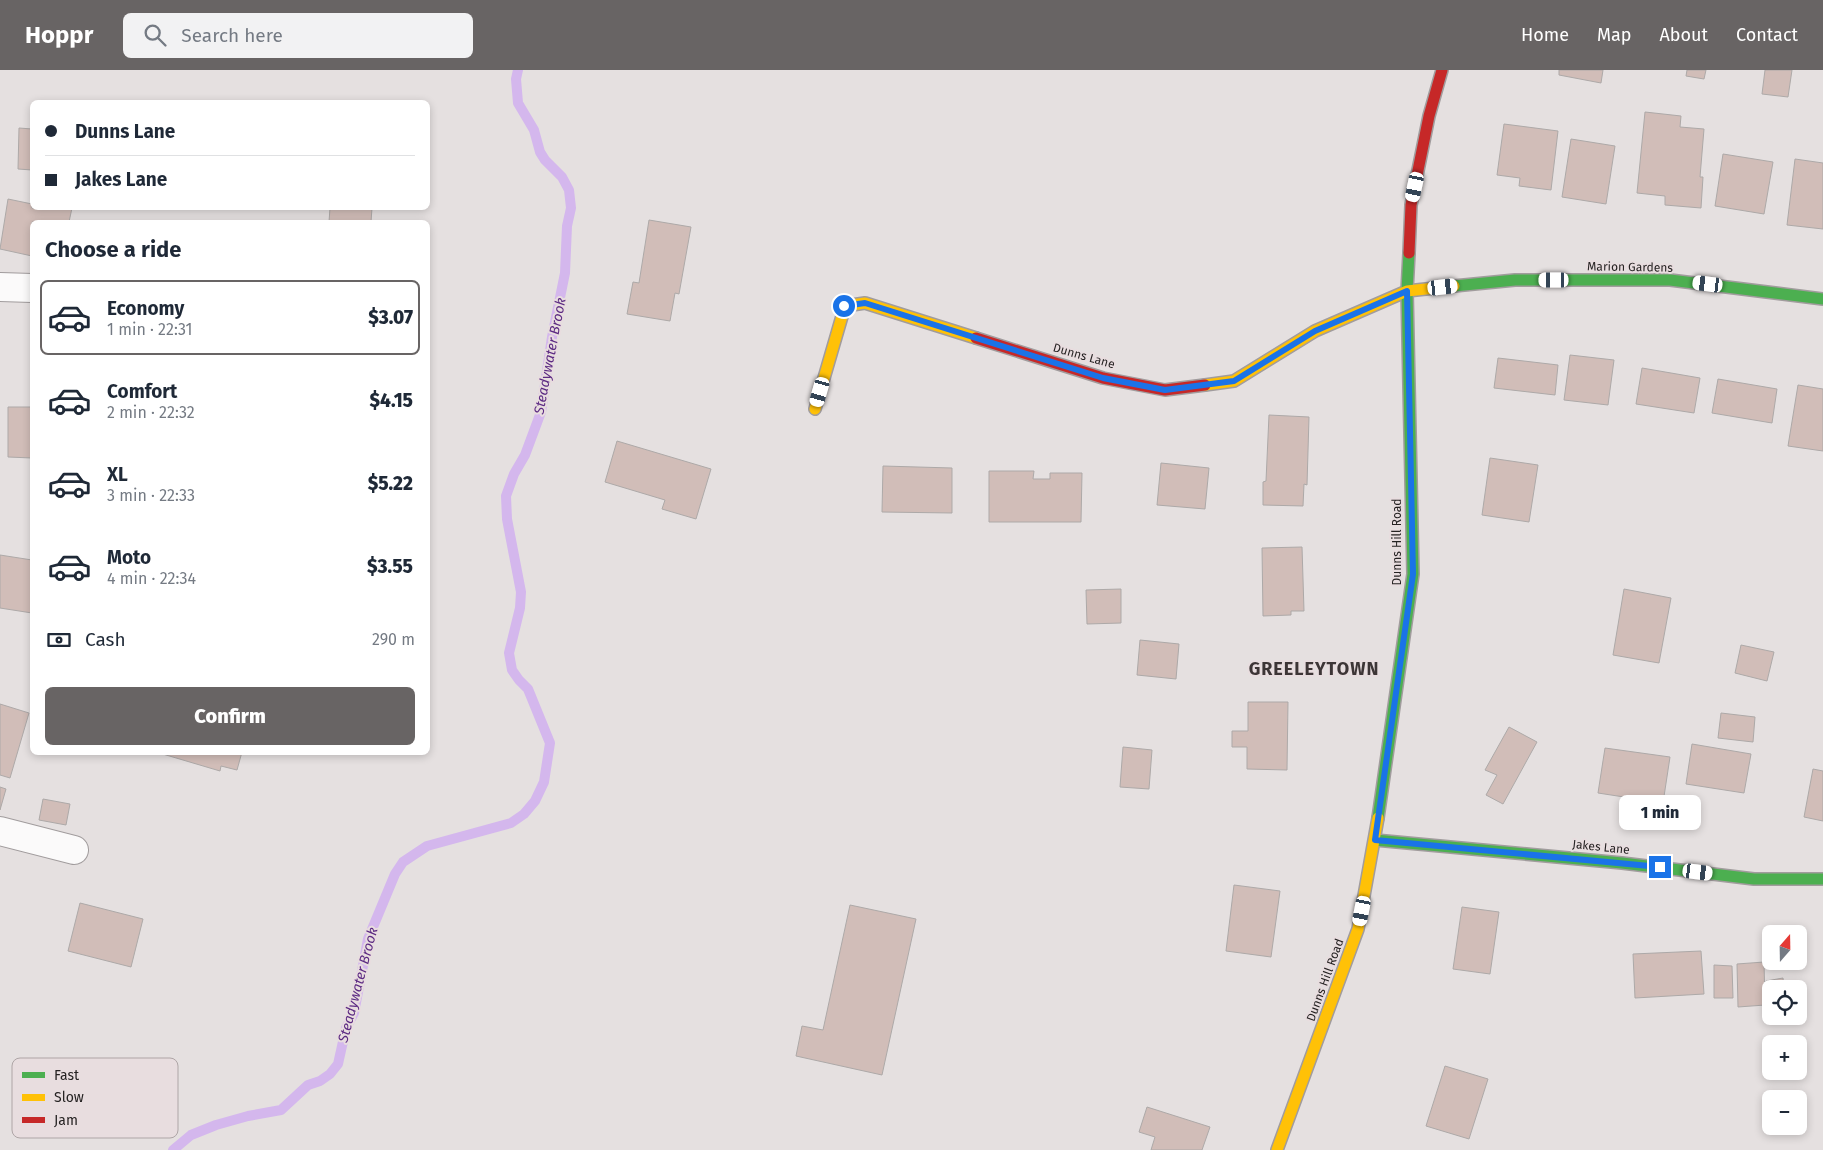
<!DOCTYPE html>
<html lang="en">
<head>
<meta charset="utf-8">
<style>
  :root { --surface:#fff; --page:#f2f2f3; --text:#1f2937; --muted:#747a83; --line:#e0e1e3; --accent:#686464 }
  body { margin:0; font-family:"Fira Sans",sans-serif; background:var(--page); color:var(--text); height:100vh; display:flex; flex-direction:column; font-size:19px; white-space:nowrap }
  * { box-sizing:border-box; margin:0 }
  p { font-size:16px; color:var(--muted) }
  .icon { flex:none; width:28px; height:28px; fill:none; stroke:currentColor; stroke-width:2; stroke-linecap:round; stroke-linejoin:round }
  .map { position:relative; flex:1; overflow:hidden }
  .drawer { position:absolute; left:30px; top:150px; width:400px; height:535px; display:flex; flex-direction:column; background:var(--surface); border-radius:8px; box-shadow:0 2px 8px #0003 }
  .drawer>* { flex:none }
  .hud { position:absolute; left:30px; top:30px; width:400px; height:110px; border-radius:8px; box-shadow:0 2px 8px #0003; display:grid; align-content:center; height:110px; padding:0 15px; background:var(--surface) }
  .needle { width:32px; rotate:20deg }
  .buttons { position:absolute; left:1762px; top:855px; display:grid; gap:10px }
  .buttons a { display:grid; place-items:center; width:45px; height:45px; border-radius:8px; background:var(--surface); box-shadow:0 2px 8px #0003; font-size:25px }
  .end { position:absolute; width:22px; height:22px; margin:-11px; border:6px solid #1a73e8; background:#fff; box-shadow:0 0 0 2px #fff }
  .from { border-radius:50% }
  .bubble { position:absolute; height:35px; border-radius:8px; background:var(--surface); box-shadow:0 2px 8px #0003; font-size:16px; font-weight:800; line-height:35px; text-align:center }
  .car { position:absolute; width:15px; height:30px; margin:-15px -8px; border-radius:6px; box-shadow:0 0 4px 1px #0007; background:linear-gradient(#fff 24%,#345 0 40%,#fff 0 76%,#345 0 86%,#fff 0) }
  .hud b { display:flex; align-items:center; gap:18px; height:48px; font-size:19px }
  .hud b+b { border-top:1px solid var(--line) }
  .hud i { width:12px; height:12px; background:var(--text) }
  ul { padding:0; list-style:none }
  li { display:flex; align-items:center; gap:15px; height:75px; margin:0 10px 8px; padding:0 5px; border:2px solid transparent; border-radius:8px }
  li div { flex:1 }
  li b { display:block; font-size:19px }
  li em { font-style:normal; font-weight:800 }
  li.active { border-color:var(--accent) }
  li>.icon { width:45px; height:45px; stroke-width:1.5 }
  h2 { padding:0 15px; font-size:22px; line-height:60px }
  .pay { display:flex; align-items:center; gap:12px; height:55px; padding:0 15px; font-size:19px }
  .pay p { margin-inline-start:auto }
  .action { display:flex; gap:10px; margin-top:auto; padding:10px 15px }
  .action a { flex:1; height:58px; border-radius:8px; background:var(--accent); color:#fff; font-size:20px; font-weight:800; line-height:58px; text-align:center }
  header { display:flex; align-items:center; gap:30px; box-sizing:border-box; height:70px; padding:0 25px; background:var(--accent); color:#fff }
  header strong { font-size:24px }
  nav { display:flex; gap:28px; margin-inline-start:auto; font-size:18px }
  .search { width:350px; height:45px; background:var(--page); display:flex; align-items:center; gap:12px; box-sizing:border-box; padding:0 18px; border-radius:8px; color:var(--muted); font-size:19px }
  .map>svg:first-child { display:block }
  .lines { fill:none; stroke-linecap:round; stroke-linejoin:round }
  .stream { stroke:#d4b7ed; stroke-width:10 }
  .building { fill:#d1bdb8; stroke:#ada9a8 }
  .street-casing { stroke:#a19c9d; stroke-width:30 }
  .fast-casing { stroke:#a19c9d; stroke-width:14 }
  .slow-casing { stroke:#a19c9d; stroke-width:14 }
  .jam-casing { stroke:#a19c9d; stroke-width:14 }
  .street { stroke:#fbfafa; stroke-width:28 }
  .fast { stroke:#4caf50; stroke-width:11 }
  .slow { stroke:#ffc107; stroke-width:11 }
  .jam { stroke:#c62828; stroke-width:11 }
  .route { stroke:#1a73e8; stroke-width:6 }
  .labels { text-anchor:middle; dominant-baseline:central; stroke-width:4; stroke-linejoin:round; paint-order:stroke }
  .street-label { font-size:12px; fill:#252222; stroke:#e8dddf }
  .water-label { font-size:14px; font-style:italic; fill:#5c2a83; stroke:#e8dddf }
  .district-label { font-size:18px; font-weight:bold; letter-spacing:1px; fill:#3d3536; stroke:#e8dddf }
  .key { fill:#e8dddf; stroke:#aea5a6; stroke-width:1 }
  .key-label { font-size:14px; fill:#252222 }
</style>
</head>
<body>
<header>
<strong>Hoppr</strong>
<div class="search"><svg class="icon" aria-label="search" viewBox="0 0 24 24"><circle cx="10" cy="10" r="6"/><path d="M15 15l6 6"/></svg>Search here</div>
<nav><a>Home</a><a>Map</a><a>About</a><a>Contact</a></nav>
</header>
<div class="map">
<svg width="1823" height="1080" viewBox="0 0 1823 1080">
  <rect width="100%" height="100%" fill="#e5e0e0"/>
  <g class="lines">
    <path class="stream" d="M 173,1080 L 191,1065 L 216,1055 L 248,1046 L 281,1040 L 308,1015 L 320,1011 L 330,1004 L 338,994 L 346,958 L 354,943 L 368,869 L 395,804 L 403,792 L 427,776 L 511,753 L 524,744 L 535,731 L 544,712 L 550,673 L 528,619 L 519,610 L 512,600 L 509,583 L 520,538 L 521,522 L 507,449 L 506,426 L 514,404 L 525,385 L 541,342 L 552,267 L 565,203 L 567,156 L 571,138 L 569,120 L 562,107 L 545,90 L 540,82 L 534,60 L 518,33 L 516,9 L 518,0"/>
  </g>
  <path class="building" d="M 1559,0 L 1603,0 L 1601,13 L 1559,5 Z
    M 1687,0 L 1706,0 L 1704,9 L 1686,6 Z
    M 1765,0 L 1792,0 L 1788,27 L 1762,24 Z
    M 1645,42 L 1681,46 L 1680,57 L 1704,59 L 1700,107 L 1703,107 L 1701,138 L 1665,135 L 1665,126 L 1637,123 Z
    M 1504,54 L 1558,61 L 1551,120 L 1519,116 L 1520,108 L 1497,105 Z
    M 19,58 L 32,59 L 32,100 L 18,99 Z
    M 1571,69 L 1615,76 L 1606,134 L 1562,127 Z
    M 1723,84 L 1773,92 L 1764,144 L 1715,136 Z
    M 1795,89 L 1823,93 L 1823,159 L 1787,155 Z
    M 8,129 L 32,134 L 32,138 L 72,138 L 69,152 L 32,152 L 32,186 L 0,179 Z
    M 330,138 L 372,138 L 371,152 L 329,152 Z
    M 649,150 L 691,157 L 679,224 L 675,223 L 670,251 L 627,244 L 633,212 L 639,213 Z
    M 1570,285 L 1614,290 L 1608,335 L 1564,330 Z
    M 1498,288 L 1558,295 L 1555,325 L 1494,318 Z
    M 1642,298 L 1700,308 L 1694,343 L 1636,334 Z
    M 1718,309 L 1777,319 L 1772,353 L 1712,343 Z
    M 1798,315 L 1823,319 L 1823,381 L 1788,376 Z
    M 8,337 L 32,337 L 32,388 L 8,387 Z
    M 1269,345 L 1309,347 L 1307,415 L 1304,414 L 1303,436 L 1263,435 L 1263,412 L 1266,411 Z
    M 617,371 L 711,399 L 696,449 L 662,439 L 665,430 L 605,412 Z
    M 1490,388 L 1538,395 L 1529,452 L 1482,445 Z
    M 1161,393 L 1209,398 L 1205,439 L 1157,435 Z
    M 883,396 L 952,398 L 952,443 L 882,442 Z
    M 989,401 L 1034,401 L 1033,409 L 1050,409 L 1050,403 L 1082,403 L 1081,452 L 989,452 Z
    M 1302,477 L 1304,541 L 1291,541 L 1291,545 L 1263,546 L 1262,478 Z
    M 0,485 L 32,490 L 32,543 L 0,538 Z
    M 1121,519 L 1121,553 L 1087,554 L 1086,520 Z
    M 1624,519 L 1671,528 L 1659,593 L 1613,585 Z
    M 1140,570 L 1179,574 L 1176,609 L 1137,605 Z
    M 1741,575 L 1774,582 L 1767,611 L 1735,603 Z
    M 1248,632 L 1288,632 L 1287,700 L 1247,699 L 1247,677 L 1232,677 L 1232,661 L 1248,661 Z
    M 0,634 L 29,643 L 10,708 L 0,705 Z
    M 1721,643 L 1755,647 L 1753,672 L 1718,668 Z
    M 1509,657 L 1537,672 L 1503,734 L 1486,725 L 1497,705 L 1485,700 Z
    M 1692,674 L 1751,684 L 1744,723 L 1686,714 Z
    M 1123,677 L 1152,680 L 1149,719 L 1120,717 Z
    M 1605,678 L 1670,687 L 1663,733 L 1598,723 Z
    M 156,682 L 242,682 L 237,700 L 221,696 L 220,701 Z
    M 1813,699 L 1823,701 L 1823,751 L 1804,747 Z
    M 0,717 L 6,719 L 0,740 Z
    M 43,729 L 70,734 L 66,755 L 39,750 Z
    M 1234,815 L 1280,821 L 1271,887 L 1226,881 Z
    M 80,833 L 143,849 L 131,897 L 68,881 Z
    M 850,835 L 916,849 L 882,1005 L 796,986 L 802,956 L 823,960 Z
    M 1462,837 L 1499,842 L 1490,904 L 1453,899 Z
    M 1701,881 L 1704,924 L 1635,928 L 1633,884 Z
    M 1764,892 L 1765,935 L 1738,937 L 1737,894 Z
    M 1714,895 L 1732,896 L 1733,928 L 1714,928 Z
    M 1783,908 L 1784,919 L 1771,919 L 1771,929 L 1768,930 L 1766,911 Z
    M 1445,996 L 1488,1009 L 1469,1069 L 1426,1056 Z
    M 1147,1037 L 1210,1057 L 1202,1080 L 1151,1080 L 1155,1067 L 1139,1062 Z"/>
  <g class="lines">
    <g class="street-casing">
      <path id="street" d="M 0,217 L 32,218
        M 0,761 L 74,780"/>
    </g>
    <g class="fast-casing">
      <path id="fast" d="M 1454,216 L 1515,210 L 1670,210 L 1823,229
        M 1378,748 L 1413,504 L 1407,221 L 1409,183
        M 1375,770 L 1622,793 L 1754,809 L 1823,809"/>
    </g>
    <g class="slow-casing">
      <path id="slow" d="M 1205,315 L 1234,311 L 1315,261 L 1407,221 L 1454,216
        M 815,339 L 845,236 L 865,233 L 976,268
        M 1277,1080 L 1358,859 L 1378,748"/>
    </g>
    <g class="jam-casing">
      <path id="jam" d="M 1409,183 L 1411,135 L 1429,46 L 1442,0
        M 976,268 L 1103,308 L 1165,320 L 1205,315"/>
    </g>
    <use href="#street" class="street"/>
    <use href="#fast" class="fast"/>
    <use href="#slow" class="slow"/>
    <use href="#jam" class="jam"/>
  </g>
  <g class="lines">
    <path class="route" d="M 844,236 L 865,233 L 1103,308 L 1165,320 L 1234,311 L 1315,261 L 1407,221 L 1413,504 L 1375,770 L 1660,797"/>
  </g>
  <g class="labels">
    <g class="street-label">
      <text transform="translate(1630 197) rotate(1)">Marion Gardens</text>
      <text transform="translate(1084 286) rotate(16)">Dunns Lane</text>
      <text transform="translate(1397 472) rotate(-90)">Dunns Hill Road</text>
      <text transform="translate(1601 777) rotate(6)">Jakes Lane</text>
      <text transform="translate(1325 910) rotate(-70)">Dunns Hill Road</text>
    </g>
    <g class="water-label">
      <text transform="translate(550 286) rotate(-79)">Steadywater Brook</text>
      <text transform="translate(358 915) rotate(-75)">Steadywater Brook</text>
    </g>
    <g class="district-label">
      <text x="1314" y="599">GREELEYTOWN</text>
    </g>
  </g>
  <rect x="12" y="988" width="166" height="80" rx="8" class="key"/>
  <rect x="22" y="1002" width="23" height="6" fill="#4caf50"/>
  <rect x="22" y="1024" width="23" height="7" fill="#ffc107"/>
  <rect x="22" y="1047" width="23" height="6" fill="#c62828"/>
  <g class="key-label">
    <text x="54" y="1010">Fast</text>
    <text x="54" y="1032">Slow</text>
    <text x="54" y="1055">Jam</text>
  </g>
</svg>
<div class="buttons">
<a><svg class="needle" viewBox="-14 -14 28 28"><path d="M0-13l5 13h-10z" fill="#e53935"/><path d="M0 13l5-13h-10z" fill="#747a83"/></svg></a>
<a><svg class="icon" aria-label="locate" viewBox="0 0 24 24"><circle cx="12" cy="12" r="6"/><path d="M12 2v4M12 18v4M2 12h4M18 12h4"/></svg></a>
<a>+</a>
<a>−</a>
</div>
<i class="end from" style="left:844px;top:236px"></i>
<i class="end" style="left:1660px;top:797px"></i>
<div class="bubble" style="left:1619px;top:725px;width:82px">1 min</div>
<i class="car" style="left:1415px;top:117px;rotate:192deg"></i>
<i class="car" style="left:1554px;top:210px;rotate:270deg"></i>
<i class="car" style="left:1708px;top:214px;rotate:277deg"></i>
<i class="car" style="left:1443px;top:217px;rotate:84deg"></i>
<i class="car" style="left:820px;top:322px;rotate:196deg"></i>
<i class="car" style="left:1698px;top:802px;rotate:97deg"></i>
<i class="car" style="left:1362px;top:841px;rotate:191deg"></i>
<div class="hud">
<b><i class="from"></i>Dunns Lane</b>
<b><i></i>Jakes Lane</b>
</div>
<section class="drawer">
<h2>Choose a ride</h2>
<ul>
<li class="active"><svg class="icon" aria-label="car" viewBox="0 0 24 24"><path d="M5 17H2v-5l4-1 3-4h7l3 4 3 1v5h-3M9 17h6M6 11h13"/><circle cx="7" cy="17" r="2"/><circle cx="17" cy="17" r="2"/></svg><div><b>Economy</b><p>1 min · 22:31</p></div><em>$3.07</em></li>
<li><svg class="icon" aria-label="car" viewBox="0 0 24 24"><path d="M5 17H2v-5l4-1 3-4h7l3 4 3 1v5h-3M9 17h6M6 11h13"/><circle cx="7" cy="17" r="2"/><circle cx="17" cy="17" r="2"/></svg><div><b>Comfort</b><p>2 min · 22:32</p></div><em>$4.15</em></li>
<li><svg class="icon" aria-label="car" viewBox="0 0 24 24"><path d="M5 17H2v-5l4-1 3-4h7l3 4 3 1v5h-3M9 17h6M6 11h13"/><circle cx="7" cy="17" r="2"/><circle cx="17" cy="17" r="2"/></svg><div><b>XL</b><p>3 min · 22:33</p></div><em>$5.22</em></li>
<li><svg class="icon" aria-label="car" viewBox="0 0 24 24"><path d="M5 17H2v-5l4-1 3-4h7l3 4 3 1v5h-3M9 17h6M6 11h13"/><circle cx="7" cy="17" r="2"/><circle cx="17" cy="17" r="2"/></svg><div><b>Moto</b><p>4 min · 22:34</p></div><em>$3.55</em></li>
</ul>
<div class="pay"><svg class="icon" aria-label="cash" viewBox="0 0 24 24"><path d="M3 7h18v10H3z"/><circle cx="12" cy="12" r="2"/></svg>Cash<p>290 m</p></div>
<div class="action"><a>Confirm</a></div>
</section>
</div>
</body>
</html>
